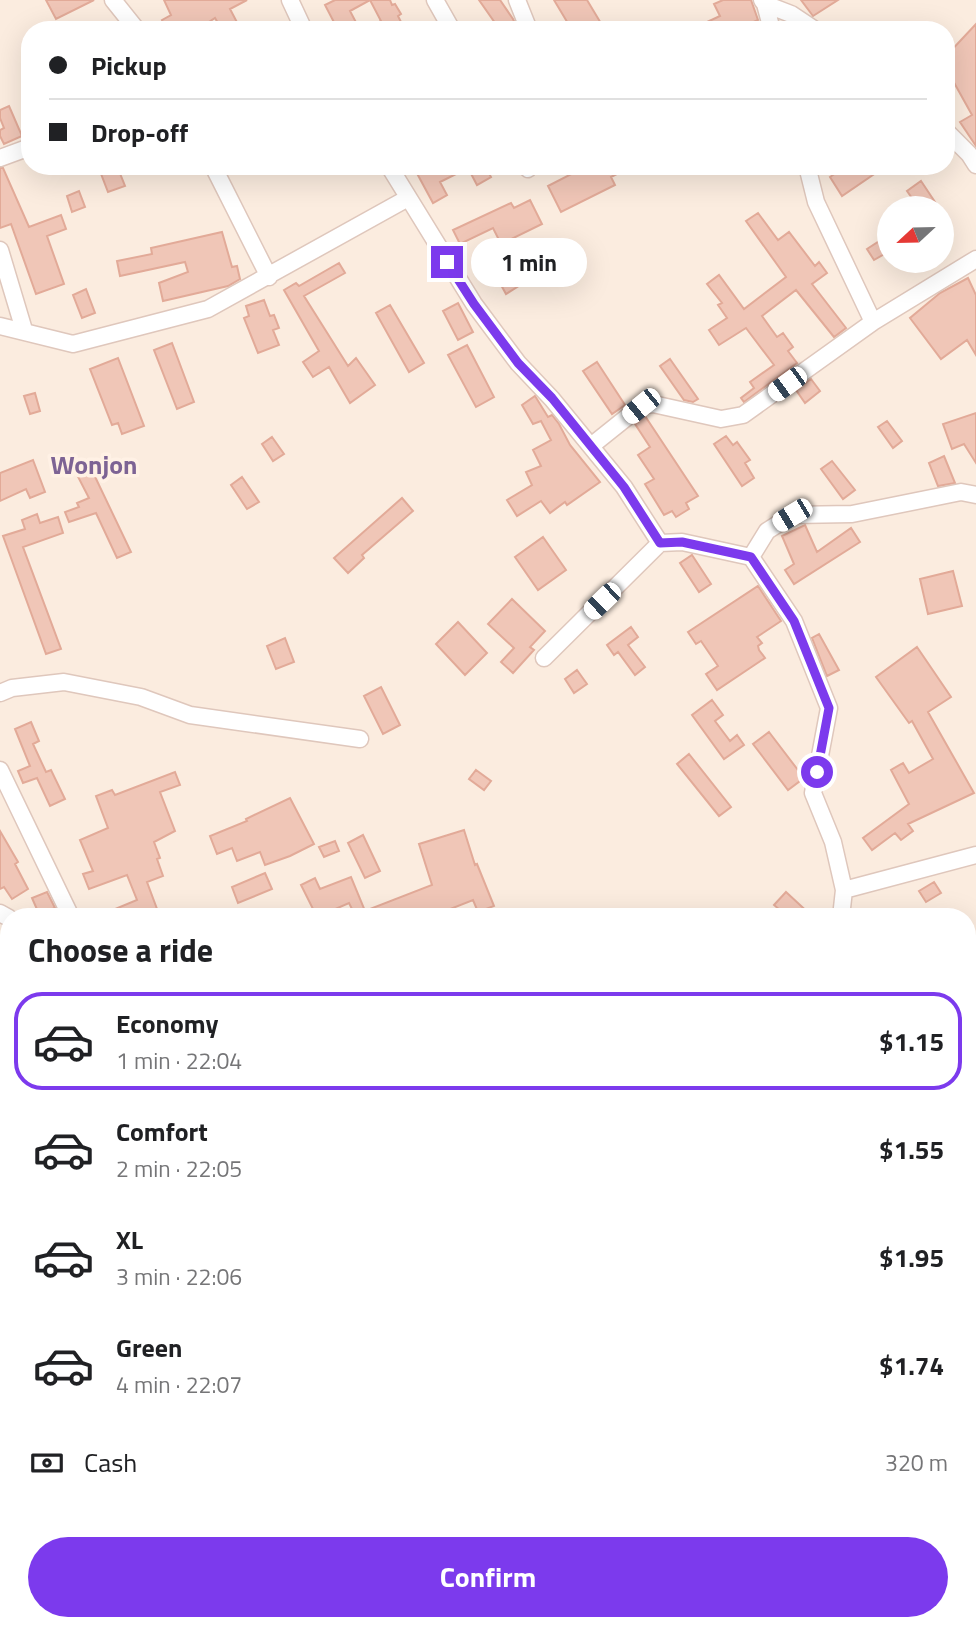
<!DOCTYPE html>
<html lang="en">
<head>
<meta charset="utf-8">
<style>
  :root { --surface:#fff; --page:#f6f6f6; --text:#202124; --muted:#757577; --line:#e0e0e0; --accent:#7c3aed }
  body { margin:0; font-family:"Titillium Web",sans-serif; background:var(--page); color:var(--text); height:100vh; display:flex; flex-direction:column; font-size:26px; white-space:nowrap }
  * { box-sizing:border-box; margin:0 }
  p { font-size:23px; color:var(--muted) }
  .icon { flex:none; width:38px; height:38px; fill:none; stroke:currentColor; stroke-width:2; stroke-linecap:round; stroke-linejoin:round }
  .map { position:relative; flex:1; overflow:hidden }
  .drawer { position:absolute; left:0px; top:908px; width:976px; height:723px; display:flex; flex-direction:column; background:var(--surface); border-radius:28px 28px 0 0; box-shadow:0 7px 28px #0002 }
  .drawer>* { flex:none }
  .guide { position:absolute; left:21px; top:21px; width:934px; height:154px; border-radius:28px; box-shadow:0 7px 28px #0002; display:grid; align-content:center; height:154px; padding:0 28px; background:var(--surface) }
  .needle { width:46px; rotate:248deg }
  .buttons { position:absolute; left:877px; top:196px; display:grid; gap:14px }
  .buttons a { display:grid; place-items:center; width:77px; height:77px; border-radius:50%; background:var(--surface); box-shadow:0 7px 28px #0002; font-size:35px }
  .end { position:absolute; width:32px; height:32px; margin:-16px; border:9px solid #7c3aed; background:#fff; box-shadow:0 0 0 4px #fff }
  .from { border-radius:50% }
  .bubble { position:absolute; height:49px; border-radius:24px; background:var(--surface); box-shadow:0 7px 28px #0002; font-size:23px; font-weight:700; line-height:49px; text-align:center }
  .car { position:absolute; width:21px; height:42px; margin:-21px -10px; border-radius:9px; box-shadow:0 0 5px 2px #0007; background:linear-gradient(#fff 24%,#345 0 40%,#fff 0 76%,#345 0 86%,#fff 0) }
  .guide b { display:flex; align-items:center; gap:24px; height:66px; font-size:26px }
  .guide b+b { border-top:2px solid var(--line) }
  .guide i { width:18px; height:18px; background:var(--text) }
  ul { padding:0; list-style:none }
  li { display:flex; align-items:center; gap:21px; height:98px; margin:0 14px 10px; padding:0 14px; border:4px solid transparent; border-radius:28px }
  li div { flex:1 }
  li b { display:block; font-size:26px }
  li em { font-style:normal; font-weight:700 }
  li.active { border-color:var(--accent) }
  li>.icon { width:63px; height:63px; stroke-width:1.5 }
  h2 { padding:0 28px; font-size:32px; line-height:84px }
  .pay { display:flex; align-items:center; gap:18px; height:77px; padding:0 28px; font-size:26px }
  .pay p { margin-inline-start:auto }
  .primary-button { display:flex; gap:14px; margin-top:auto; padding:14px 28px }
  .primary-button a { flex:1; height:80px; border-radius:42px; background:var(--accent); color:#fff; font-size:28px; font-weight:700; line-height:80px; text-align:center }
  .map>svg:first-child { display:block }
  .building { fill:#f0c6b7; stroke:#e2aa98; stroke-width:2 }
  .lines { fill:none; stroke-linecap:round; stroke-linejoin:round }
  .minor-casing { stroke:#dfc7bc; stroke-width:19 }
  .minor { stroke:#fff; stroke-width:16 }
  .route { stroke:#7c3aed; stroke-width:9 }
  .labels { text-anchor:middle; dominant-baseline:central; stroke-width:7; stroke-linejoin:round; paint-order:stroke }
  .district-label { font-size:26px; font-weight:bold; fill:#7d6394; stroke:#fff1e5 }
</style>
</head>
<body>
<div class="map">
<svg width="976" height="1630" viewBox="0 0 976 1630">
  <rect width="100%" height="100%" fill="#fbecdf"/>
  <path class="building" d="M 46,0 L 94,0 L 56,19 Z
    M 164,0 L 247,0 L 230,9 L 241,30 L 222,30 L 215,18 L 197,30 L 189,30 L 185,24 L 175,30 L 168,30 L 162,20 L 171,15 Z
    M 335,0 L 390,0 L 392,5 L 395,4 L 401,14 L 398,16 L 403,26 L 395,30 L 364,30 L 381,21 L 370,0 L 350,11 L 360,30 L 338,30 L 325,5 Z
    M 479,0 L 500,0 L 513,19 L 518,30 L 500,30 Z
    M 554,0 L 587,0 L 605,30 L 591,30 L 587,25 L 579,30 L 572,30 Z
    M 723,0 L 751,0 L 758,20 L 736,30 L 690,30 L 720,16 L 714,4 Z
    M 801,0 L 838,0 L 813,16 Z
    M 976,24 L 976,146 L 960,122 L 972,115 L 947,70 L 947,55 Z
    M 9,106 L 22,136 L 4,144 L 0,136 L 0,130 L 4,128 L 0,118 L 0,110 Z
    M 98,166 L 117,166 L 125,186 L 108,192 Z
    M 413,166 L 485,166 L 491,177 L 477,185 L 468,168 L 440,182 L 447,195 L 433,203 Z
    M 591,166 L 632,166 L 611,177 L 615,185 L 561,212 L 548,186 L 577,171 L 578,173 Z
    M 846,166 L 886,166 L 842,196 L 830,177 Z
    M 0,168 L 3,168 L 29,227 L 61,215 L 66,229 L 47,236 L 64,284 L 36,294 L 11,224 L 0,228 Z
    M 921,181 L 939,208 L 919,208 L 907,191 Z
    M 79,191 L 85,207 L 72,212 L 67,196 Z
    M 530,200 L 542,224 L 501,244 L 493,228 L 460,244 L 453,230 L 511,203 L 514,208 Z
    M 758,213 L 778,240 L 789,232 L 815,266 L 819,262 L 827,273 L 812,284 L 846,328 L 834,337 L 796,290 L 762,316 L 777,337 L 783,333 L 793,347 L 788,351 L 797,363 L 744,402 L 741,398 L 754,388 L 750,382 L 774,365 L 746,328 L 719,345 L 709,330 L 727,318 L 718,305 L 722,303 L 707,284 L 719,275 L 744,309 L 786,277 L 746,221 Z
    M 222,232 L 232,267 L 237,266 L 240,279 L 228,286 L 163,301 L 159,283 L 188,272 L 185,262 L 120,276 L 117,261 L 152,254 L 151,248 Z
    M 881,240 L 888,252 L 874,260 L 867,249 Z
    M 506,254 L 522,284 L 506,294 L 489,263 Z
    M 339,263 L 345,273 L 304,296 L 348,366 L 356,358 L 375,385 L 350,403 L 329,367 L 313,377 L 303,362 L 319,351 L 284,290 L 296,283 L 299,286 Z
    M 968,278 L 976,295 L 976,355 L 967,340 L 941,359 L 910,318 L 940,293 Z
    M 86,289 L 95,313 L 82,318 L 73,295 Z
    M 264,300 L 270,316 L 274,315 L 279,328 L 273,330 L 279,345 L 258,353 L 244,318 L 249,316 L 246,306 Z
    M 458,303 L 473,332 L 458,340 L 443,311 Z
    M 390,305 L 424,363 L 409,372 L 376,313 Z
    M 172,343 L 194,402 L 177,409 L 154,350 Z
    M 467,345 L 494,397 L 476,407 L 448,355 Z
    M 118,358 L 144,426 L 122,434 L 118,423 L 112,425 L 90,369 Z
    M 670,359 L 698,399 L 693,402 L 684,400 L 660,366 Z
    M 597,362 L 625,405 L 612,414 L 583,371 Z
    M 811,379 L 820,391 L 805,403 L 796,390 Z
    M 35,393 L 40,411 L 30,414 L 24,396 Z
    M 535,396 L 548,417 L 552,415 L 559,424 L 570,445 L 600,482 L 567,505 L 565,502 L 550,513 L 541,501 L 517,516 L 507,500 L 532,485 L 526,472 L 541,466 L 533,450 L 551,440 L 541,421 L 533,424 L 522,405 Z
    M 976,413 L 976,463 L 964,444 L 952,449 L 943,424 Z
    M 645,416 L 698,496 L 686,503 L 689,509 L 676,517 L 672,511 L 664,515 L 645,484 L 654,479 L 638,455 L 650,447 L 635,424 Z
    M 887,421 L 902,441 L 893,448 L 878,427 Z
    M 726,436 L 733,445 L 737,442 L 750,460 L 745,463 L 754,478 L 742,486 L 714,444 Z
    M 272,437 L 284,454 L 273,461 L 262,444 Z
    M 944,456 L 955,483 L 938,486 L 929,463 Z
    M 33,460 L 45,492 L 30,498 L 26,489 L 0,501 L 0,473 Z
    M 832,461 L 855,490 L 843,499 L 821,469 Z
    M 88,462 L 131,552 L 117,558 L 96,513 L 69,522 L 65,512 L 79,507 L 77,503 L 89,498 L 74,469 Z
    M 242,477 L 259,502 L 247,509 L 231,485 Z
    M 402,498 L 413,511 L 362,555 L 364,558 L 348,573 L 334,558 Z
    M 37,514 L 40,523 L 58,517 L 63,533 L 23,547 L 61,649 L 46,654 L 3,536 L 25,529 L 22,520 Z
    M 805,525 L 817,552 L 851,528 L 860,542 L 794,584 L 785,570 L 794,564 L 782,536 Z
    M 543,537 L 566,570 L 538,590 L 515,557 Z
    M 692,555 L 711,584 L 699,592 L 680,563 Z
    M 953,571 L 962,606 L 928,614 L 920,579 Z
    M 758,586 L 781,621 L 757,637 L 762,643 L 758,646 L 759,650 L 765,658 L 717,690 L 706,674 L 718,666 L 701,641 L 696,644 L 688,632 Z
    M 512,599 L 545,631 L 530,647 L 534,650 L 513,673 L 501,662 L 514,648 L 488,624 Z
    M 458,622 L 487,653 L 465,675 L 436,644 Z
    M 631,627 L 638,637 L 628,645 L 645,667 L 635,675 L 618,652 L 614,655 L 607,645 Z
    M 819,634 L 839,670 L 827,676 L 812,638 Z
    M 285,638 L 294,662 L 276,669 L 267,646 Z
    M 917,647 L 951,697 L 928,712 L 974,793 L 908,824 L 913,831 L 901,840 L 895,833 L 872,850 L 863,838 L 909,804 L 891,770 L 903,763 L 909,773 L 933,759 L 912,721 L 909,723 L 876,677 Z
    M 577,670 L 587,684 L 574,693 L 565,679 Z
    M 381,687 L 400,725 L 383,734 L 364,696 Z
    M 712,700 L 723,715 L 715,721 L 730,741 L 737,735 L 744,745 L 724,759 L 692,715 Z
    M 31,722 L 39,741 L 33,744 L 46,772 L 51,770 L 65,799 L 50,806 L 37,778 L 23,783 L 18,771 L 30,766 L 15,729 Z
    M 769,732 L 804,778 L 788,790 L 753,744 Z
    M 689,754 L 731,807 L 719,816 L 677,764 Z
    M 476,770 L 491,781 L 484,790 L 469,779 Z
    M 175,772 L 180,785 L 160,792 L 175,831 L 154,842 L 160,858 L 157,859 L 163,876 L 147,882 L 157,909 L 136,917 L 96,917 L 137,900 L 127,875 L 89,889 L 83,874 L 93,871 L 80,840 L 108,828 L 96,796 L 112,790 L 115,795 Z
    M 290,798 L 314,844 L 290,856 L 265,865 L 260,852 L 237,861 L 232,848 L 217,854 L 210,836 L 247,821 L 246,819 Z
    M 464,830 L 475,865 L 477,864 L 494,906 L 478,912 L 473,900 L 440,913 L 442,917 L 352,917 L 355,915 L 349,903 L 317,917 L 301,885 L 315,878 L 320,889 L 351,877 L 365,911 L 432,885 L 419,844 Z
    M 0,831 L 18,862 L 15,864 L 28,889 L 12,899 L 4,887 L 0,889 Z
    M 363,835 L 380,871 L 365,878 L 348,843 Z
    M 335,841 L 339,851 L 324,857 L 319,847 Z
    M 265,873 L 272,889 L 238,903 L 232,887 Z
    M 934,882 L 941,893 L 926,902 L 919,891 Z
    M 47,892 L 55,908 L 39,914 L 32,898 Z
    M 786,892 L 813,917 L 788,917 L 774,905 Z"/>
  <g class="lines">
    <g class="minor-casing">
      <path id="minor" d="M 113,0 L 137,30
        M 290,0 L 304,30
        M 435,0 L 452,30
        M 517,0 L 529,30
        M 762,0 L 765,4 L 791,14 L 815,30
        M 768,0 L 765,4 L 772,30
        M 947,132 L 969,154 L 976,165
        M 0,158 L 30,147
        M 213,166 L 269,277
        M 389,166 L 474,304 L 518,363 L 552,399 L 624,487 L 660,543
        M 527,166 L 528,169
        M 807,166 L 816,202 L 873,322
        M 0,250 L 24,330
        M 0,326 L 73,344 L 208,309 L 408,198
        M 591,446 L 641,406 L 653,404 L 721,419 L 743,415 L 873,322 L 976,259
        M 751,557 L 767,531 L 792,515 L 852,514 L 961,492 L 976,495
        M 544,658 L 660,543 L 682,542 L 751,557 L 794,621 L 829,708 L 813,793 L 833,842 L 844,890 L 841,917
        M 0,693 L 12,688 L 64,682 L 141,697 L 190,715 L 360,739
        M 0,770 L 71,917
        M 844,890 L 976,855
        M 0,913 L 9,918
        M 968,1303 L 976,1297
        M 0,1339 L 9,1366
        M 0,1398 L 9,1390
        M 968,1555 L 976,1555
        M 413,1622 L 417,1630
        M 681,1622 L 723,1630
        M 820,1630 L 834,1622"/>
    </g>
    <use href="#minor" class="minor"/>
  </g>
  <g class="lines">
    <path class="route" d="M 447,262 L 474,304 L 518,363 L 552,398 L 624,487 L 660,543 L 682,542 L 751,557 L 794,621 L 829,708 L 817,772"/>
  </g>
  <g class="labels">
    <g class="district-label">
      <text x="94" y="464">Wonjon</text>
    </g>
  </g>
</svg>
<div class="buttons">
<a><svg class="needle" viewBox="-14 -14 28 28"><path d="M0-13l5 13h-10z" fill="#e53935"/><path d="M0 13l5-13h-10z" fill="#757577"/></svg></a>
</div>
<i class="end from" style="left:817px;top:772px"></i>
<i class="end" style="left:447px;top:262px"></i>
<div class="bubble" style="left:471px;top:238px;width:116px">1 min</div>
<i class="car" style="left:787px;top:384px;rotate:234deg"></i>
<i class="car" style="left:641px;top:406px;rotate:231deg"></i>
<i class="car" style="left:792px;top:515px;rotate:239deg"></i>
<i class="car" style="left:602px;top:601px;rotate:226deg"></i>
<div class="guide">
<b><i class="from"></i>Pickup</b>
<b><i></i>Drop-off</b>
</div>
<section class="drawer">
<h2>Choose a ride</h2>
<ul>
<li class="active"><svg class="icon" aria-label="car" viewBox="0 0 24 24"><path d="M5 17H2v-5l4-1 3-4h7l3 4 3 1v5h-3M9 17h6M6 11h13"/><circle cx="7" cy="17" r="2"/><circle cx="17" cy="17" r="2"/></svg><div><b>Economy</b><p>1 min · 22:04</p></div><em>$1.15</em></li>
<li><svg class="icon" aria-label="car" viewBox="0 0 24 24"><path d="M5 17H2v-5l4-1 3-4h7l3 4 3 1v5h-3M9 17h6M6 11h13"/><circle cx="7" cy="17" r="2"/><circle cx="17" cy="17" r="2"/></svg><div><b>Comfort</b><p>2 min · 22:05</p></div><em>$1.55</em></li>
<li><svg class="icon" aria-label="car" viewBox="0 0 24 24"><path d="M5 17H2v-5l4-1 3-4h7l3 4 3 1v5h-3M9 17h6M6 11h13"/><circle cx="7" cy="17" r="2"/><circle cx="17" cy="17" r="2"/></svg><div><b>XL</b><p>3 min · 22:06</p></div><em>$1.95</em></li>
<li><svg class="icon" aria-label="car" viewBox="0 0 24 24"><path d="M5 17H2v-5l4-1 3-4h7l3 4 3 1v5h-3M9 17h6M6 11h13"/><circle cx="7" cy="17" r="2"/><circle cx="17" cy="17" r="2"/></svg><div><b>Green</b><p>4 min · 22:07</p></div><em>$1.74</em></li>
</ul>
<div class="pay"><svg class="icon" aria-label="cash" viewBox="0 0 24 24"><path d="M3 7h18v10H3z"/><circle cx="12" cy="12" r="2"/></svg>Cash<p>320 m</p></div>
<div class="primary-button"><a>Confirm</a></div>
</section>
</div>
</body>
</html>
